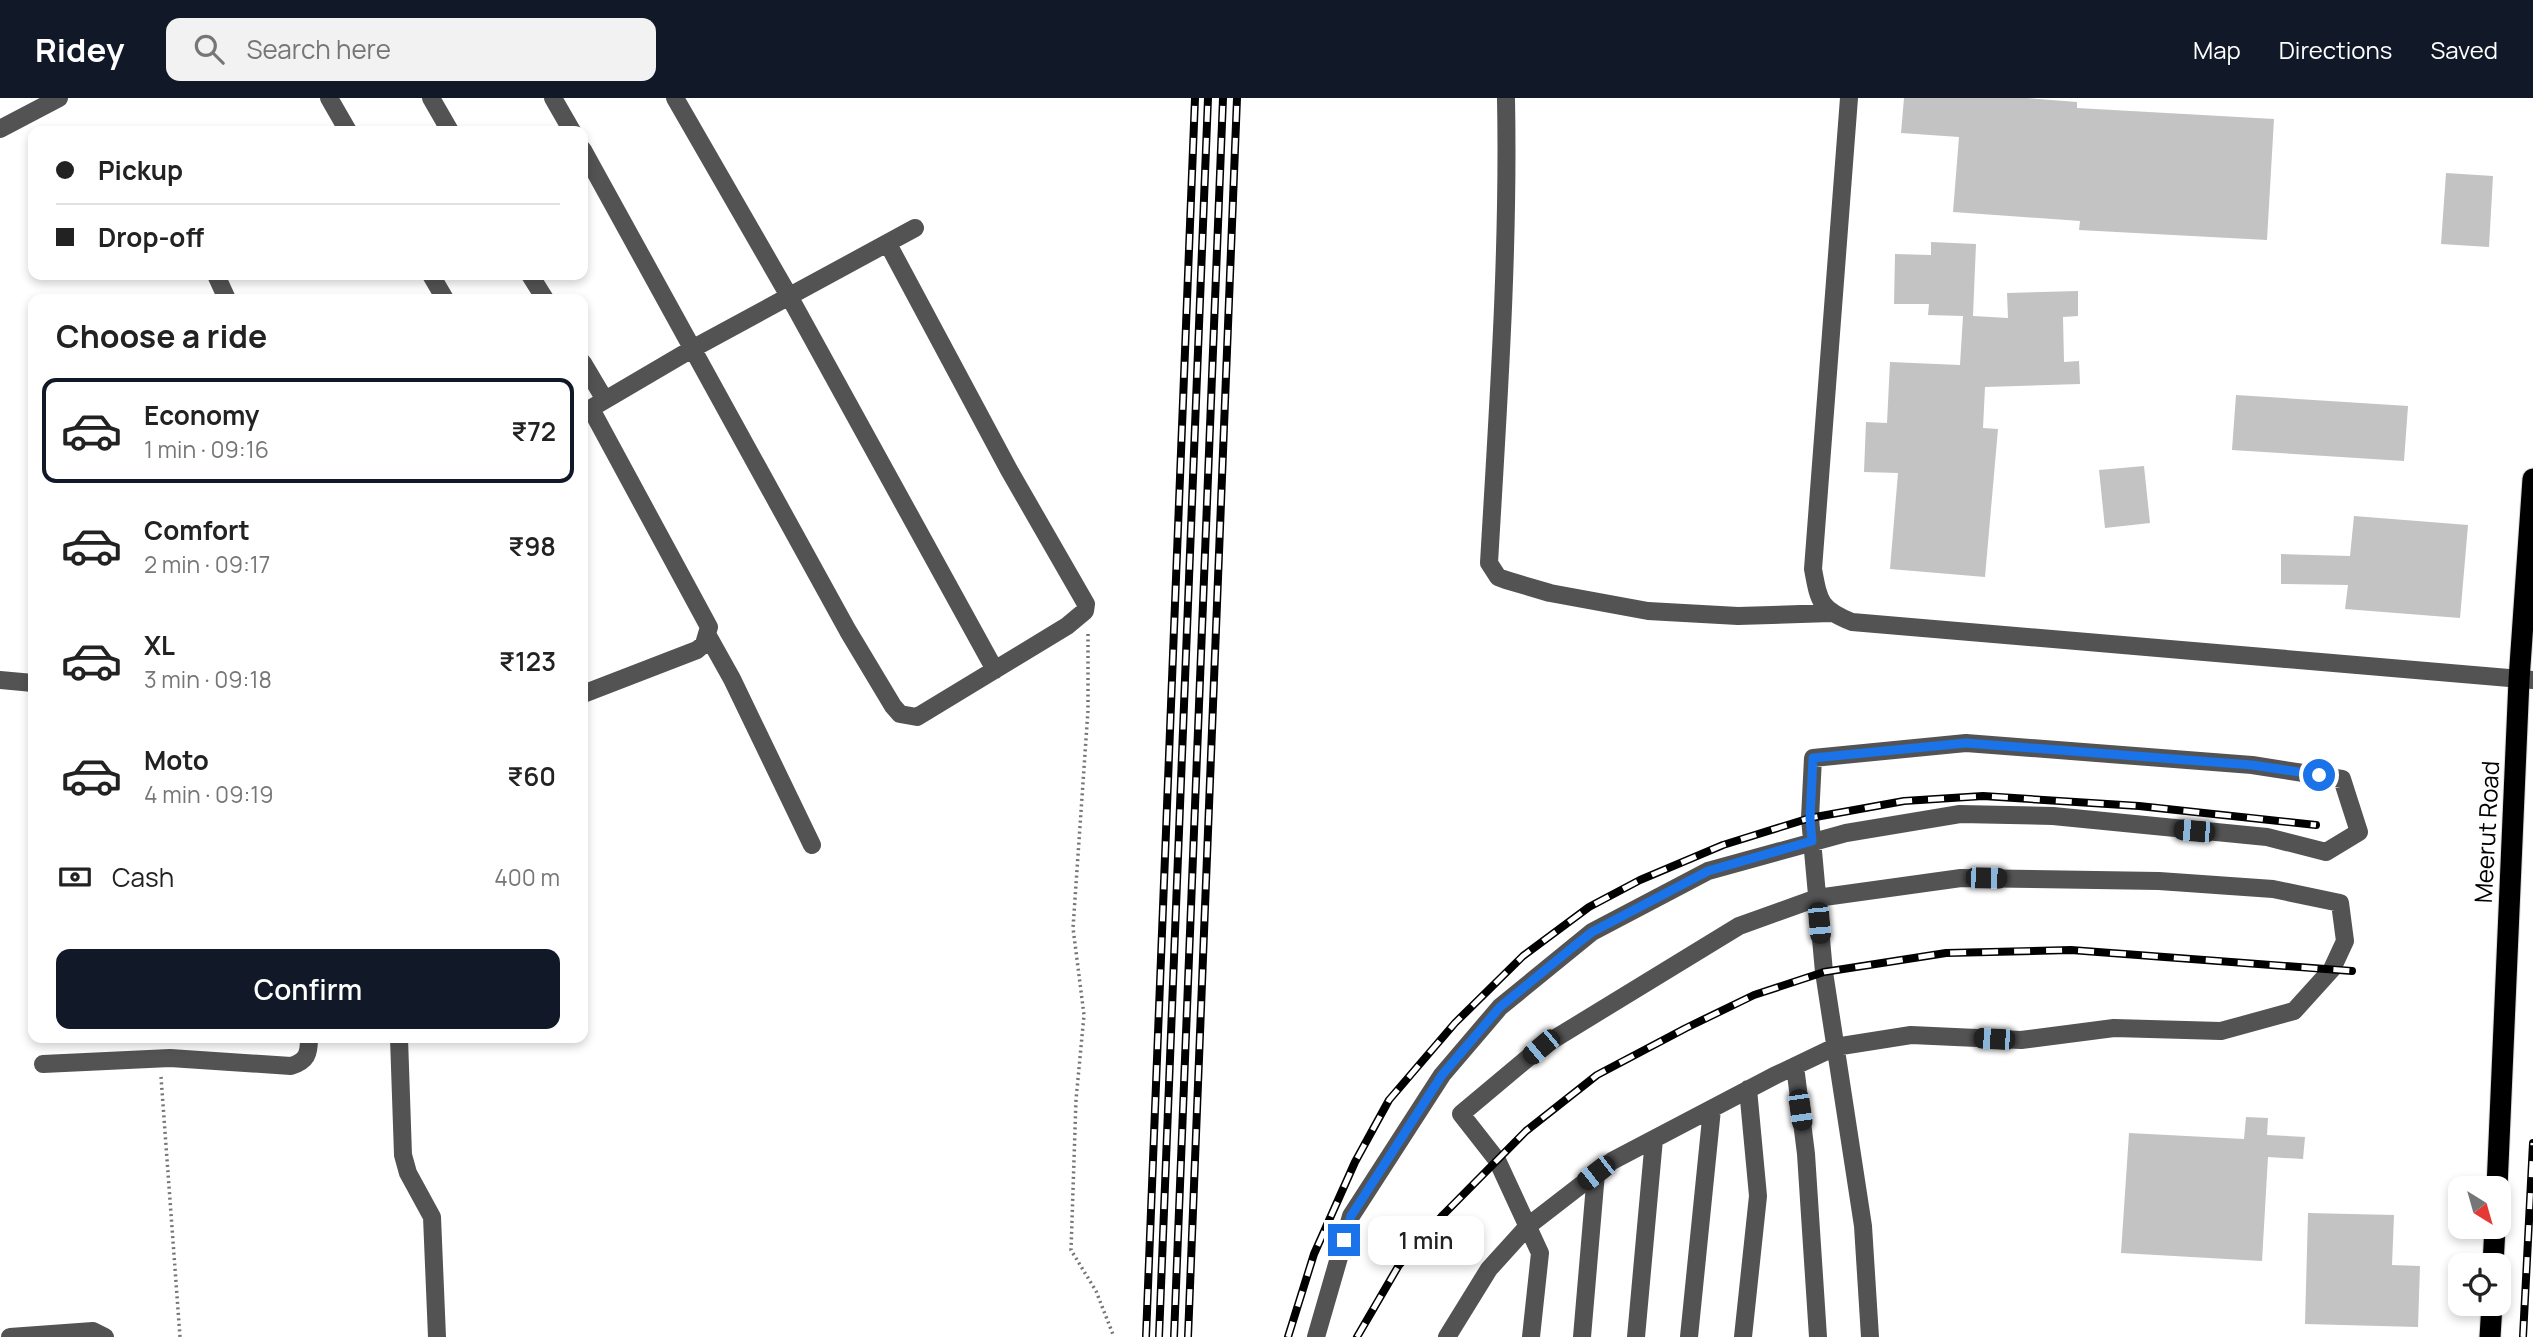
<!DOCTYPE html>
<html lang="en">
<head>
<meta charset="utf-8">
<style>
  :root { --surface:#fff; --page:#f2f2f2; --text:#222; --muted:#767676; --line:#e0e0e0; --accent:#111827 }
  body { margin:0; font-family:Manrope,sans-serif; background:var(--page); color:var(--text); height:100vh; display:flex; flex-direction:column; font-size:26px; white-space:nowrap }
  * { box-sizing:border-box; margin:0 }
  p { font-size:23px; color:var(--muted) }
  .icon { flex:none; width:38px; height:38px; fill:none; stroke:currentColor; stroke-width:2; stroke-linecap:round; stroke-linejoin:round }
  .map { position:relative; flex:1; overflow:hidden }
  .details { position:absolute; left:28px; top:196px; width:560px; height:749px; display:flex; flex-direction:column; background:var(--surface); border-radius:14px; box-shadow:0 4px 10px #0003 }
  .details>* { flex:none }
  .top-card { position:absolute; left:28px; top:28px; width:560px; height:154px; border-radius:14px; box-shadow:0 4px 10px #0003; display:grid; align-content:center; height:154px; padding:0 28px; background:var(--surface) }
  .needle { width:46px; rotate:143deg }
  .fabs { position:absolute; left:2448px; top:1078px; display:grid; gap:14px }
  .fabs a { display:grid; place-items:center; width:63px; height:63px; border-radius:14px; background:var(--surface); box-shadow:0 4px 10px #0003; font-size:35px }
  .end { position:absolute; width:32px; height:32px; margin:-16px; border:9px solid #1a73e8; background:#fff; box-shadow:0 0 0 4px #fff }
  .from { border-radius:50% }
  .bubble { position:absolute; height:49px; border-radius:14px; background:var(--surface); box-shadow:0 4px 10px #0003; font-size:23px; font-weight:600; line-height:49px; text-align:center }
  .car { position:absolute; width:21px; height:42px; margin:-21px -10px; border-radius:9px; box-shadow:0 0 5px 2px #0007; background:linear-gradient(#222 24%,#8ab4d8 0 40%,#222 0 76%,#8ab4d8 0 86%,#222 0) }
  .top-card b { display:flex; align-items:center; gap:24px; height:66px; font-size:26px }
  .top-card b+b { border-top:2px solid var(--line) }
  .top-card i { width:18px; height:18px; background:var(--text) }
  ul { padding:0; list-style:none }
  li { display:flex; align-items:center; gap:21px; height:105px; margin:0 14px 10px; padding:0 14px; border:4px solid transparent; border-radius:14px }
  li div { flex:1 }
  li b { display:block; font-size:26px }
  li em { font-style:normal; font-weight:600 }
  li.selected { border-color:var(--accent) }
  li>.icon { width:63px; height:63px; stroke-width:1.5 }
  h2 { padding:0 28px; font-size:32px; line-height:84px }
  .pay { display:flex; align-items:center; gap:18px; height:77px; padding:0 28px; font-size:26px }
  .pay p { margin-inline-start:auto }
  .button { display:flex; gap:14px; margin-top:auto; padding:14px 28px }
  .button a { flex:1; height:80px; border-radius:14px; background:var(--accent); color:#fff; font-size:28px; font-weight:600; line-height:80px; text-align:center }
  header { display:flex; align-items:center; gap:42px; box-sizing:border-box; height:98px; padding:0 35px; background:var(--accent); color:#fff }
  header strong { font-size:33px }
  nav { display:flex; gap:38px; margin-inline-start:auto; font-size:24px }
  .search { width:490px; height:63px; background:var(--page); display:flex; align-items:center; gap:18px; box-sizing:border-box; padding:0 24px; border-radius:14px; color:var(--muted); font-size:26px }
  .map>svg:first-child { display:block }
  .building { fill:#c3c3c3 }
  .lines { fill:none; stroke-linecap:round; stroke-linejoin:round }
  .highway-casing { stroke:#dbdbdb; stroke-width:23 }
  .path { stroke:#757575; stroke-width:3.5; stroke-dasharray:2 3.5; stroke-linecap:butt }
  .minor { stroke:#535353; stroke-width:18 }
  .highway { stroke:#000; stroke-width:21 }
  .rail-casing { stroke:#000; stroke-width:8 }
  .rail { stroke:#fff; stroke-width:5; stroke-dasharray:16; stroke-linecap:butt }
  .route { stroke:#1a73e8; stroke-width:9 }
  .labels { text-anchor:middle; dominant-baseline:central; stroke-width:6; stroke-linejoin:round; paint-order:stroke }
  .street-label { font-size:24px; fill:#000; stroke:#fff }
</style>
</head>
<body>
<header>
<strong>Ridey</strong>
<div class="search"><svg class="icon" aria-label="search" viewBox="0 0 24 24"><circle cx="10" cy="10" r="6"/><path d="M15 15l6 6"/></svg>Search here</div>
<nav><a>Map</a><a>Directions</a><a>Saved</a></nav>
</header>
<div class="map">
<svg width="2533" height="1239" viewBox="0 0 2533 1239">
  <rect width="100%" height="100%" fill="#fff"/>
  <path class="building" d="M 1904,0 L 2027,0 L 2077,4 L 2077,10 L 2274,21 L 2267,142 L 2079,132 L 2080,123 L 1953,114 L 1959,39 L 1901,35 Z
    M 2446,75 L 2493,78 L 2489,149 L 2441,146 Z
    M 1931,144 L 1976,146 L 1973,218 L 2008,220 L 2007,195 L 2078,193 L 2078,218 L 2063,219 L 2064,264 L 2079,263 L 2080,286 L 1985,289 L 1983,330 L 1998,331 L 1985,479 L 1890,471 L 1898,375 L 1864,374 L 1866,324 L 1887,325 L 1890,264 L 1960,267 L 1963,218 L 1928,217 L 1929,206 L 1894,206 L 1895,156 L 1931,157 Z
    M 2236,297 L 2408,308 L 2404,363 L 2232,352 Z
    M 2144,368 L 2150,425 L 2105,430 L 2099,372 Z
    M 2354,418 L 2468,427 L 2460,520 L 2345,511 L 2348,487 L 2281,486 L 2281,456 L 2350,458 Z
    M 2246,1019 L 2268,1020 L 2267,1037 L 2305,1039 L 2303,1061 L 2268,1059 L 2262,1163 L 2121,1155 L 2129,1035 L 2244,1041 Z
    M 2308,1115 L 2394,1117 L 2392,1167 L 2420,1168 L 2418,1229 L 2305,1226 Z"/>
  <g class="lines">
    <g class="highway-casing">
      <path id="highway" d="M 2497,1090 L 2519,582 L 2533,381
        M 2493,1167 L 2495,1129
        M 2490,1239 L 2492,1206"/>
    </g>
    <path class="path" d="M 1088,536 L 1088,612 L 1073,830 L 1084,917 L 1076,1002 L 1071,1152 L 1096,1193 L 1114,1239
      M 161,979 L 180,1239"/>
    <path class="minor" d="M 329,0 L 348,33
      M 431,0 L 450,33
      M 553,0 L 572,33
      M 675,0 L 789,198 L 995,572
      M 1506,0 C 1509,155 1498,310 1489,465 L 1498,479 L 1506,482 L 1550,495 L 1648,513 L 1738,518 L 1831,515
      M 1849,0 L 1813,471 C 1819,504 1820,511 1852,524 L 2533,582
      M 0,31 L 59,0
      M 583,52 L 848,533 L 893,608 L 900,616 L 917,619 L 1067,528 L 1085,513 L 1086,506 L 1009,372 L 888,146
      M 216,177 L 227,201
      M 431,177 L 445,201
      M 530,177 L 545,201
      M 583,265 L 605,302
      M 583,315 L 692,251 L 915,130
      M 708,538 L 732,581 L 812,747
      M 0,582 L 33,585
      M 583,596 L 697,552 L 704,546 L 709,529 L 591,311
      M 399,940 L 403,1057 L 408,1075 L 432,1119 L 437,1239
      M 43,966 L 170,960 L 291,968 C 307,963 309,956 309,940
      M 1795,968 L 1806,1056 L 1818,1239
      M 10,1239 L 93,1233 L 105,1239
      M 1316,1239 L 1351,1118 L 1442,977 L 1500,909 L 1592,834 L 1708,773 L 1846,735 L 1960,716 L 2053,718 L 2267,739 L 2326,754 L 2359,734 L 2342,681 L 2252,667 L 1966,645 L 1813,660 L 1810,720 L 1824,874 L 1863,1128 L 1870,1239
      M 1447,1239 L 1489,1171 L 1528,1128 L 1612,1063 L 1774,978 L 1835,949 L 1911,937 L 2021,942 L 2114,930 L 2221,933 L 2294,913 L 2332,871 L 2345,843 L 2340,805 L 2273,791 L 2159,783 L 1961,780 L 1817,800 L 1739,828 L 1541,949 L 1461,1016 L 1497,1062 L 1540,1155 L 1531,1239
      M 1582,1239 L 1596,1075
      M 1636,1239 L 1654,1041
      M 1689,1239 L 1712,1011
      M 1743,1239 L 1758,1098 L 1748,991"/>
    <use href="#highway" class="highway"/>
    <g class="rail-casing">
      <path id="rail" d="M 1146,1239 L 1195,0
        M 1159,1239 L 1208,0
        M 1174,1239 L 1223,0
        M 1188,1239 L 1237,0
        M 1288,1239 L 1314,1156 L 1355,1064 L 1389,1002 L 1455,925 L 1523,858 L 1589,809 L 1640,782 L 1723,747 L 1810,720 L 1904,703 L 1983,698 L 2139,708 L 2316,727
        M 1357,1239 L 1399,1167 L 1443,1117 L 1526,1033 L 1597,977 L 1686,930 L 1754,897 L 1824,874 L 1946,855 L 2071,852 L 2352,873
        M 2523,1239 L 2533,1045"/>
    </g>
    <use href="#rail" class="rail"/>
  </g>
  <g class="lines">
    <path class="route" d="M 1344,1142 L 1351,1118 L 1442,977 L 1500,909 L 1573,849 L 1592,834 L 1708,773 L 1812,743 L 1810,720 L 1813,660 L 1966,645 L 2252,667 L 2319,677"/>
  </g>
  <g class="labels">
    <g class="street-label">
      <text transform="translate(2486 734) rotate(-87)">Meerut Road</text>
    </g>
  </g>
</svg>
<div class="fabs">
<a><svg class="needle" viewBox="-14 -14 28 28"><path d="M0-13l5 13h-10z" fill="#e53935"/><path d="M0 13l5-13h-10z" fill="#767676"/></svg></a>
<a><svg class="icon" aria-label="locate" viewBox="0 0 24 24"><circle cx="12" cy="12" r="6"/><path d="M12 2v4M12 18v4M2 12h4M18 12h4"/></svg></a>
</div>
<i class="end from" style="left:2319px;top:677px"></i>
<i class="end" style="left:1344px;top:1142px"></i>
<div class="bubble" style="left:1368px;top:1118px;width:116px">1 min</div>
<i class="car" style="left:2194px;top:733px;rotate:275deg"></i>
<i class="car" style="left:1986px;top:780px;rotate:91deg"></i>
<i class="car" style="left:1819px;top:825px;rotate:175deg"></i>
<i class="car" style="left:1994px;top:941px;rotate:273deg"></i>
<i class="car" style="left:1541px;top:949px;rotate:230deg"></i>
<i class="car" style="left:1800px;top:1012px;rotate:172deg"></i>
<i class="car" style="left:1596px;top:1075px;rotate:232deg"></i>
<div class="top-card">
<b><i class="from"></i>Pickup</b>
<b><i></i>Drop-off</b>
</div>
<section class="details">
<h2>Choose a ride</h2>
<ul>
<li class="selected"><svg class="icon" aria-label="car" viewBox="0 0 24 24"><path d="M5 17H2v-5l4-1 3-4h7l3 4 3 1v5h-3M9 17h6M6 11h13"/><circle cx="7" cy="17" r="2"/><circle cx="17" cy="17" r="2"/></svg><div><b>Economy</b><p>1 min · 09:16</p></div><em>₹72</em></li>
<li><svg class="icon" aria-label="car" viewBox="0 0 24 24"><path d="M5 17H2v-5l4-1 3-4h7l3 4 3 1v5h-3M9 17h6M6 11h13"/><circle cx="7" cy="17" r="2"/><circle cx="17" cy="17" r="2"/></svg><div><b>Comfort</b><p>2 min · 09:17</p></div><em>₹98</em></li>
<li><svg class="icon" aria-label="car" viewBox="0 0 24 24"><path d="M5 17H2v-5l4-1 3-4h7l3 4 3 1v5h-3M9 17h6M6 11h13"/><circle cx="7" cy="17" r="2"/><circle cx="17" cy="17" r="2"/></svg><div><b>XL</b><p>3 min · 09:18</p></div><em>₹123</em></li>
<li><svg class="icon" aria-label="car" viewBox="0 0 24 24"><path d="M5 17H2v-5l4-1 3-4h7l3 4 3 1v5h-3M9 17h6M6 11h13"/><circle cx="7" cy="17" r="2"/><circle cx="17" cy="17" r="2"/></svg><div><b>Moto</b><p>4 min · 09:19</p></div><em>₹60</em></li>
</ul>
<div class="pay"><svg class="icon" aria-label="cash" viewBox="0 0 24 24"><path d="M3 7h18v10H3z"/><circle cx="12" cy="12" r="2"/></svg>Cash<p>400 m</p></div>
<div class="button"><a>Confirm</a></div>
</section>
</div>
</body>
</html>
